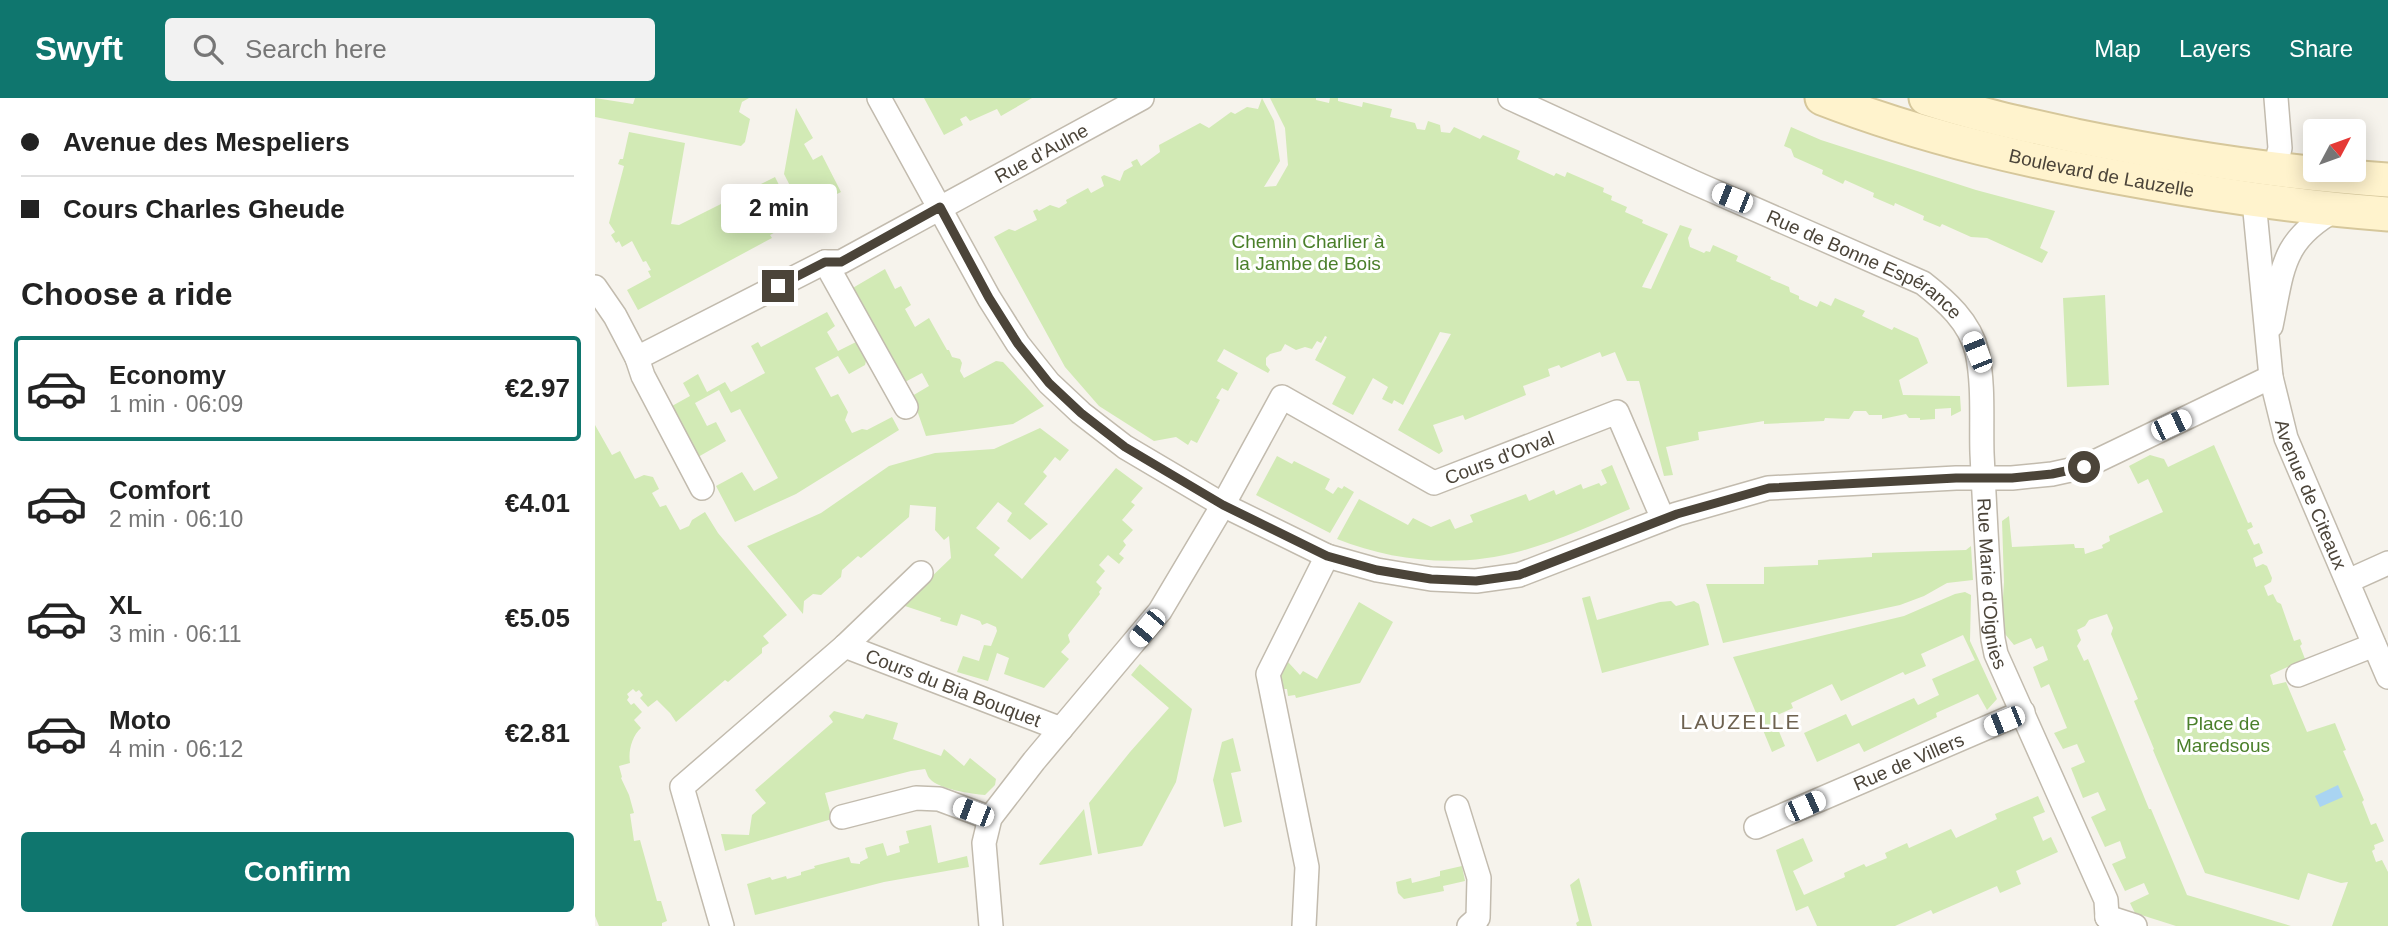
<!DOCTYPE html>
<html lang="en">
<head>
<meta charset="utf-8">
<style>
  :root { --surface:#fff; --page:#f2f2f2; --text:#222; --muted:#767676; --line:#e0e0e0; --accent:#0f766e }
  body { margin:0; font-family:Helvetica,sans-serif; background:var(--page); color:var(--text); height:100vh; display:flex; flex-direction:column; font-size:26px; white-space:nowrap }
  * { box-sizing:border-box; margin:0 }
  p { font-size:23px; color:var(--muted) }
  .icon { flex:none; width:38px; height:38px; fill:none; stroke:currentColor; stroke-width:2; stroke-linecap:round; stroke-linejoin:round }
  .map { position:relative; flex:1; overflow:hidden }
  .drawer { display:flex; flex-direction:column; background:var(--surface); width:595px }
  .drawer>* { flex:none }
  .guide { display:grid; align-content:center; height:154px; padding:0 21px; background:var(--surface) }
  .needle { width:46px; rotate:49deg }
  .buttons { position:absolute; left:1708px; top:21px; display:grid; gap:14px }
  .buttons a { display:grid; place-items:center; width:63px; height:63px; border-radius:7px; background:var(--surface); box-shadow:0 4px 18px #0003; font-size:35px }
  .end { position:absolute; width:32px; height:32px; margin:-16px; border:9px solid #4b4439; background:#fff; box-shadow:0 0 0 4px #fff }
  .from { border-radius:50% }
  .bubble { position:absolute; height:49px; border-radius:7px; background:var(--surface); box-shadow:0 4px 18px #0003; font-size:23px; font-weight:800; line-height:49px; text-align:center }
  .car { position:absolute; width:21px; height:42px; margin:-21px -10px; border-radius:9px; box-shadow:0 0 5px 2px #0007; background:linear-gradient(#fff 24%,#345 0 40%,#fff 0 76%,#345 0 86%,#fff 0) }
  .guide b { display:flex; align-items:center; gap:24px; height:66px; font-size:26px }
  .guide b+b { border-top:2px solid var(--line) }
  .guide i { width:18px; height:18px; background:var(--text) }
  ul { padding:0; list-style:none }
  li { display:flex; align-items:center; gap:21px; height:105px; margin:0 14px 10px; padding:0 7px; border:4px solid transparent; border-radius:7px }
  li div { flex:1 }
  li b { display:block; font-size:26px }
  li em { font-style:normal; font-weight:800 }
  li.on { border-color:var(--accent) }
  li>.icon { width:63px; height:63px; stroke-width:1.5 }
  h2 { padding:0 21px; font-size:32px; line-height:84px }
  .action { display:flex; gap:14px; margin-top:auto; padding:14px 21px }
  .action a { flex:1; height:80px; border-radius:7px; background:var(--accent); color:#fff; font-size:28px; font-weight:800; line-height:80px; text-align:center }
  header { display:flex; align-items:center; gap:42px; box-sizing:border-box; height:98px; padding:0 35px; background:var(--accent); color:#fff }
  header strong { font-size:33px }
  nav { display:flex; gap:38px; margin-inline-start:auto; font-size:24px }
  .search { width:490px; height:63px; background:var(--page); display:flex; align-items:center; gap:18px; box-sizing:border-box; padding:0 24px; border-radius:7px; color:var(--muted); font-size:26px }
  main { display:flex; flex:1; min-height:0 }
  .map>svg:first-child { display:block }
  .green { fill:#d2eab5 }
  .water { fill:#a9d4f2 }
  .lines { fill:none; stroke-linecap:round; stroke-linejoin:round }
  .street-casing { stroke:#c2bbae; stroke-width:26 }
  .secondary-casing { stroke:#d6c79b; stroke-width:37 }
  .street { stroke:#fff; stroke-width:23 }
  .secondary { stroke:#fff3cd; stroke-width:33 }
  .route { stroke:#4b4439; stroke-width:9 }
  .labels { text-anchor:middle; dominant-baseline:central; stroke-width:6; stroke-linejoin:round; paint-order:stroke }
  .street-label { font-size:19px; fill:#4b4439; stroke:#fff }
  .park-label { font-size:19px; fill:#4a7f2a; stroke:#fff }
  .neighbourhood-label { font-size:21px; letter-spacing:2px; fill:#6e6250; stroke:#fff }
</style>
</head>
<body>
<header>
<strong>Swyft</strong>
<div class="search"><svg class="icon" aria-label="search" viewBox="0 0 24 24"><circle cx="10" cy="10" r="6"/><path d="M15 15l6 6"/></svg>Search here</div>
<nav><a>Map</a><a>Layers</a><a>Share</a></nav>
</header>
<main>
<section class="drawer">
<div class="guide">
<b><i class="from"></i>Avenue des Mespeliers</b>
<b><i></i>Cours Charles Gheude</b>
</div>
<h2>Choose a ride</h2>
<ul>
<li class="on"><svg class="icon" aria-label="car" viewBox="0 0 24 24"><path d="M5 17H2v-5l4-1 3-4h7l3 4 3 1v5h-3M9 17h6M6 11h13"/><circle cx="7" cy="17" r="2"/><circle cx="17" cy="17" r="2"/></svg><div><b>Economy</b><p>1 min · 06:09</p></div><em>€2.97</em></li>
<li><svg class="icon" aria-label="car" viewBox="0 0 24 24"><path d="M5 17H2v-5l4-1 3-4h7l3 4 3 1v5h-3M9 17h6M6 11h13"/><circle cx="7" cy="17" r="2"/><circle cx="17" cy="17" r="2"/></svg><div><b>Comfort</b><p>2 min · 06:10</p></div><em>€4.01</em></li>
<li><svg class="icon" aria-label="car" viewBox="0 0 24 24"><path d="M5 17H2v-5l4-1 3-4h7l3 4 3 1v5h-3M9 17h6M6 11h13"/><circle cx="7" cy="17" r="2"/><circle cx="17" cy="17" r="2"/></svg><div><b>XL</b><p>3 min · 06:11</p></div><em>€5.05</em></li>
<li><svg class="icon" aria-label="car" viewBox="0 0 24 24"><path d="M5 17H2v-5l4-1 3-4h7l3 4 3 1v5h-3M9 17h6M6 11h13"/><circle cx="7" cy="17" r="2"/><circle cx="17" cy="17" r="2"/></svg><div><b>Moto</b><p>4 min · 06:12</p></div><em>€2.81</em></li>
</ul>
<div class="action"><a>Confirm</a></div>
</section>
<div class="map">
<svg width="1793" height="828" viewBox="0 0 1793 828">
  <rect width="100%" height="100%" fill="#f6f3ec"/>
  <path class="green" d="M 0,0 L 38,6 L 40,0 L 154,0 L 147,4 L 144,14 L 155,21 L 150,44 L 146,48 L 0,19 Z
    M 329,0 L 437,0 L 406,18 L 402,11 L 375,23 L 371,18 L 365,21 L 368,27 L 349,37 Z
    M 667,0 L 679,23 L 685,63 L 669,89 L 681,88 L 693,67 L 690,30 L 675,0 L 721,0 L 721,2 L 734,5 L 735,0 L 743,0 L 743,3 L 767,9 L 768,4 L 797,11 L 795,19 L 820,25 L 822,31 L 830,32 L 833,23 L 845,27 L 846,34 L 855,35 L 859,29 L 885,41 L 888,37 L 925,53 L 922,61 L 959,78 L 961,75 L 970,79 L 972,74 L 1009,90 L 1008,94 L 1017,98 L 1016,102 L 1032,109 L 1030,114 L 1048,122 L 1047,125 L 1073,136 L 1047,189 L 1056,191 L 1085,127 L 1097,131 L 1093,140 L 1095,149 L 1109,155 L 1111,153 L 1115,154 L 1118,147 L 1143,158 L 1141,163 L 1176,179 L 1175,181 L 1194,189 L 1195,194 L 1204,198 L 1204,201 L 1222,209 L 1225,203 L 1236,208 L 1240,200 L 1270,213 L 1267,218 L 1297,232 L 1299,229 L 1323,240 L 1333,265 L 1304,282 L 1308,297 L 1365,298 L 1366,313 L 1356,318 L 1356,310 L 1340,311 L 1340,321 L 1325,322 L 1325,320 L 1314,320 L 1311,316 L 1287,321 L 1287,317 L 1274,317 L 1271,313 L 1259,313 L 1254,321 L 1230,320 L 1229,323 L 1169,326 L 1169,323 L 1103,334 L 1104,342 L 1071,349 L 1078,377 L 1069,378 L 1044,283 L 1032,283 L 1020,254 L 1007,259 L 1005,254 L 966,270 L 964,267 L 953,271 L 955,278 L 928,288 L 931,297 L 870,322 L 868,317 L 838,327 L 848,353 L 844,356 L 803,332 L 856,236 L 845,234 L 808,307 L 799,302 L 797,306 L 787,301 L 793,289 L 778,280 L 758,317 L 737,306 L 751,279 L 720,262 L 732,239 L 730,238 L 726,245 L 722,243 L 717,251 L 710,249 L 701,252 L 690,246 L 686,253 L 675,256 L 671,260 L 671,267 L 675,272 L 673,275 L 629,251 L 622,263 L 643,275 L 633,293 L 627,290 L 621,300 L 625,302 L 602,345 L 596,342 L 593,347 L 581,339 L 559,343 L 504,308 L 470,269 L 399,139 L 414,131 L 420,133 L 442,122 L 438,113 L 442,111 L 444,113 L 455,107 L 464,110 L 472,105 L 471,102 L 493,90 L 496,95 L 509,88 L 506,79 L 509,77 L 525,83 L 529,73 L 538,68 L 536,64 L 542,61 L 546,68 L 565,54 L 564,47 L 605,25 L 614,30 L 636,14 L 640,16 L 652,9 L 663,11 Z
    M 201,10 L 218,40 L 209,46 L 218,62 L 227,57 L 246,94 L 220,107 L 223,116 L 212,121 L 189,76 Z
    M 1196,29 L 1226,42 L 1381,92 L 1460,113 L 1445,150 L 1453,154 L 1447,165 L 1392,140 L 1376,139 L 1347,126 L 1345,129 L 1328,122 L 1329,118 L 1300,105 L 1299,108 L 1278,99 L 1279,95 L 1250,82 L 1248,86 L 1227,76 L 1228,72 L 1199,59 L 1196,51 L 1189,48 Z
    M 34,34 L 90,45 L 76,126 L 84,127 L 180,79 L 198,115 L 198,120 L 186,126 L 188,130 L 175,137 L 177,140 L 43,212 L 32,192 L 56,179 L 53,173 L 56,172 L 51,163 L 48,164 L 37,143 L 27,149 L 24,143 L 21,145 L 16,137 L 20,134 L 14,125 L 29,68 L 23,66 L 25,61 L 28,61 Z
    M 290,171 L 300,191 L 306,188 L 316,207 L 310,211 L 320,229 L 334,220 L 352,252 L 354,252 L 357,259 L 365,261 L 367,265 L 365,273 L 369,280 L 401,263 L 408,264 L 449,308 L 418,326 L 331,338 L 317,298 L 334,288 L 327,275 L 310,284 L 256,191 Z
    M 1510,197 L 1514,287 L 1472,289 L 1468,200 Z
    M 232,214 L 240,228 L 232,234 L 243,253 L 261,244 L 271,263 L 270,267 L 254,276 L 243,258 L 220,270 L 236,299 L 243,296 L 253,314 L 250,322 L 257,335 L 267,331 L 272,332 L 297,319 L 304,332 L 201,396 L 140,424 L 121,388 L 147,374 L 159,393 L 183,380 L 145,311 L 136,315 L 124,292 L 100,305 L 112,328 L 121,324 L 131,343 L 103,359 L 77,308 L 95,298 L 88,285 L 103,276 L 112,294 L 130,284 L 136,294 L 170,275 L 156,248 L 163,244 L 166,249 Z
    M 0,327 L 17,357 L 25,353 L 40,381 L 49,377 L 58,379 L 64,391 L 57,395 L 65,409 L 71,407 L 85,432 L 94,428 L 97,422 L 110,414 L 123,435 L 192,517 L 168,538 L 174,545 L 167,550 L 167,555 L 133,584 L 130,582 L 81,624 L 75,615 L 62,602 L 53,609 L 45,600 L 48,597 L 44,592 L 41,594 L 38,591 L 32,596 L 34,599 L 32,602 L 36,607 L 39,605 L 47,614 L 39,622 L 46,630 C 37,638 33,653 35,665 L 24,668 L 27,679 L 26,680 L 34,697 L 39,715 L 35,716 L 39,743 L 45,742 L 62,803 L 66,803 L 72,823 L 67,825 L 67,828 L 4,828 L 0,818 Z
    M 445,330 L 474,352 L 465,363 L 460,359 L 448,374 L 452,378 L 429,406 L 453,426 L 435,442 L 412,423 L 417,415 L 403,404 L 381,430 L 405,450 L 399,457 L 427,481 L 521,370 L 548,390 L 536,404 L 540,407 L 527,422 L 538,432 L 528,443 L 531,447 L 524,456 L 529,460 L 524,466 L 513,457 L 504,467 L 510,473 L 501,484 L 507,490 L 504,494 L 505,496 L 473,537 L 475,544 L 466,554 L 474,561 L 449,590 L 409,576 L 414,560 L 402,555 L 393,583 L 362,574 L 368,558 L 384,563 L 389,547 L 396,548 L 402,533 L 401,529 L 392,525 L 387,527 L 385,523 L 366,516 L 362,528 L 345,523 L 346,520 L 307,507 L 356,460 L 354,438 L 349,442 L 340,432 L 341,409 L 315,407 L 314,419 L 266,460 L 263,458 L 247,472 L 246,479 L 226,497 L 218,496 L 209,503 L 208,516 L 152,448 L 226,415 L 294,368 L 340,355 L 399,351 Z
    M 1619,347 L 1653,425 L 1656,424 L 1658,429 L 1652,432 L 1659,447 L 1664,445 L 1668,455 L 1658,460 L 1661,469 L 1668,466 L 1672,468 L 1677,480 L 1676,484 L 1669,488 L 1673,498 L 1678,496 L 1682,504 L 1686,506 L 1699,543 L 1705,541 L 1707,546 L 1705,548 L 1710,561 L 1675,577 L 1678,587 L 1691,584 L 1712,634 L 1740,625 L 1751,652 L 1748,653 L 1769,702 L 1767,704 L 1776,727 L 1781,725 L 1789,743 L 1779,747 L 1780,751 L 1777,753 L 1781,764 L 1787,762 L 1793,774 L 1793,828 L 1737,828 L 1753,784 L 1746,785 L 1713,775 L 1704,802 L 1610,775 L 1558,652 L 1559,651 L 1539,603 L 1543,601 L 1516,536 L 1518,530 L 1512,516 L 1494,522 L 1490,528 L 1482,532 L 1486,542 L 1482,548 L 1489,563 L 1493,561 L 1554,711 L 1556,711 L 1592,797 L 1696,828 L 1581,828 L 1540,815 L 1535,805 L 1554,796 L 1549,785 L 1530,793 L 1517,766 L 1531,760 L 1525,743 L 1510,749 L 1496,719 L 1511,712 L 1503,694 L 1488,700 L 1476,670 L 1490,664 L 1482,646 L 1468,651 L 1459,635 L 1472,630 L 1454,586 L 1446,590 L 1438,569 L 1453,562 L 1448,548 L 1441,551 L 1436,540 L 1419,547 L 1410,536 L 1407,515 L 1409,484 L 1407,423 L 1414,418 L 1417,449 L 1479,446 L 1480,450 L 1489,450 L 1490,456 L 1508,450 L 1507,447 L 1515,443 L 1514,438 L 1568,414 L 1553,381 L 1543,386 L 1534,368 L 1555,357 L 1569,361 L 1573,369 Z
    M 682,358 L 697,366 L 699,363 L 735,381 L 730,391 L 738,396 L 743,389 L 747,391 L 749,388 L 759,394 L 735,435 L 661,397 Z
    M 1017,367 L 1035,411 C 1000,426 963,443 926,453 C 865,470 800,464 742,441 L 764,401 L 813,427 L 818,420 L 836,429 L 855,421 L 860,431 L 878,424 L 875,417 L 931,396 L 934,403 L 959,392 L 961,397 L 986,386 L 988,391 L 1004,385 L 1006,388 L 1012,385 L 1006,372 Z
    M 1376,448 L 1378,482 L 1352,485 L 1329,498 L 1305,507 L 1128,545 L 1111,486 L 1169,486 L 1169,469 L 1223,467 L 1223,462 L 1277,459 L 1277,455 L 1371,452 Z
    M 1370,494 L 1376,497 L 1375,543 L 1402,601 L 1392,612 L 1383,596 L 1341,615 L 1342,619 L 1269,654 L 1264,645 L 1222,664 L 1209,635 L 1251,616 L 1257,628 L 1319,600 L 1323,607 L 1344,597 L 1337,581 L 1380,562 L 1368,537 L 1326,556 L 1331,568 L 1310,577 L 1308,574 L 1246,603 L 1237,586 L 1196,605 L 1198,610 L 1178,619 L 1190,648 L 1177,654 L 1138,559 L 1309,518 L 1360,496 Z
    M 995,498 L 1002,522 L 1065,504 L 1076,503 L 1081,508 L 1099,503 L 1104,506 L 1114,547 L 1007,575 L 987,500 Z
    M 764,504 L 798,524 L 765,585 L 701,600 L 700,597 L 693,598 L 692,591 L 688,591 L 685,579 L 693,564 L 705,577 L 708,573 L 722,581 Z
    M 545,566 L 597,611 L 581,684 L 547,748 L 503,756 L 494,705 L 535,654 L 574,610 L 536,577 Z
    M 239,613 L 268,621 L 271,616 L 303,625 L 298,641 L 346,658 L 349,651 L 369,668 L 375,660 L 401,681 L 400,687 L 390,697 C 377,696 343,691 335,681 C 332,678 332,674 330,671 L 316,673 L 230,695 L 237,721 L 130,753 L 126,736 L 154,737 L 157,717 L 171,705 L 160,692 L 238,624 L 234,618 Z
    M 638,640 L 646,673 L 636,675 L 647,724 L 629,729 L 618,682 L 627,644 Z
    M 1443,698 L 1450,714 L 1438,719 L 1448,743 L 1456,739 L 1463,754 L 1421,773 L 1426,786 L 1405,795 L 1402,788 L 1338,816 L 1336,812 L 1300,828 L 1222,828 L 1213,808 L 1201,813 L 1181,752 L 1208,740 L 1218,763 L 1198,773 L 1209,797 L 1250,779 L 1249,775 L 1269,766 L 1271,769 L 1292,760 L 1290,755 L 1312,745 L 1314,750 L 1356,731 L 1361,740 L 1402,721 L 1400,716 Z
    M 489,711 L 497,757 L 445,767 L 444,766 Z
    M 336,727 L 343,765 L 372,758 L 374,769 L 289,784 L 160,817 L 152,786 L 175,779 L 177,782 L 191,778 L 192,781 L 206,777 L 206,774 L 220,770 L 219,768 L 254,759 L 256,765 L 265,766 L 265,764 L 273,760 L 270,750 L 288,745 L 292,758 L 305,754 L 304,748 L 314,745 L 311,733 Z
    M 867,768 L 870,783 L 848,788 L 849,793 L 809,801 L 803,795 L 801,784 L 816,780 L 817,785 L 845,778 L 845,773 Z
    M 984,780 L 997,828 L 982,828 L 981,825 L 984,823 L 975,787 Z"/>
  <path class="water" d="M 1743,687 L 1748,699 L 1725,709 L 1720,698 Z"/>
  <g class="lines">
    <g class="street-casing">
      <g id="street">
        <path d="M 284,0 L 394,200 L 423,246 L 454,285 L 486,315 L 530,349 L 628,407 L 732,458 L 782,472 L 836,481 L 881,483 L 924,477 L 1082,416 L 1173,390 L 1361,380 L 1417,380 L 1457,376 L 1489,369 L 1676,279"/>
        <path id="s1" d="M 915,0 L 1098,84 L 1328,185 C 1351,203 1375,224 1382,254 C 1389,287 1386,323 1387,355 C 1390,417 1393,480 1398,541 L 1401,556 L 1511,802 L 1512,819"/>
        <path d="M 1680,71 L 1685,50 L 1681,0"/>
        <path id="s2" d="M 1659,103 L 1676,279 L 1691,340 L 1793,579"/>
        <path d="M 230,164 L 311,309"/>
        <path d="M 0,189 L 20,218 L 42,260 L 48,278 L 107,390"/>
        <path d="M 1676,228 C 1688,170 1686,142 1742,111"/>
        <path id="s3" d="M 42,260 L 230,164 L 246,164 L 547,0"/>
        <path d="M 1753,483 L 1793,465"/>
        <path id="s4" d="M 250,548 L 466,631"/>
        <path d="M 1703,577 L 1779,547"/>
        <path d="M 862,709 L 884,780 L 883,820 L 874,828"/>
        <path d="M 247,719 L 321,700 L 344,701 L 395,720"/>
        <path id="s5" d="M 1161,729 L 1428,614"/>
        <path d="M 1512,819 L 1540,828"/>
        <path d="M 127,828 L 87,689 L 250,548 L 326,475"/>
        <path id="s6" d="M 396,828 L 389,745 L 395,720 L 439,663 L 565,513 L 628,407 L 687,299 L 839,385 L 1022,314 L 1068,421"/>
        <path d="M 709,828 L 712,769 L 673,576 L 732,458"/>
      </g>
    </g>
    <g class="secondary-casing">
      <g id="secondary">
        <path id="s7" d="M 1227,0 C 1330,40 1437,64 1545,83 C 1628,98 1710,110 1793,116"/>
        <path d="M 1331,0 C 1380,16 1431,27 1481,38 C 1584,59 1688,75 1793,82"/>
      </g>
    </g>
    <use href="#street" class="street"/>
    <use href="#secondary" class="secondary"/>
  </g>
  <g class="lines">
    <path class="route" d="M 183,188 L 230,164 L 246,164 L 345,109 L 394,200 L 423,246 L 454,285 L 486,315 L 530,349 L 628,407 L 732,458 L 782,472 L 836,481 L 881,483 L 924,477 L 1082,416 L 1174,390 L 1361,380 L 1417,380 L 1457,376 L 1489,369"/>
  </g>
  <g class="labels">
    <g class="street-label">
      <text stroke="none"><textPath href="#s3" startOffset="455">Rue d'Aulne</textPath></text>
      <text stroke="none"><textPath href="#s7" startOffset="290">Boulevard de Lauzelle</textPath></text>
      <text stroke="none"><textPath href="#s1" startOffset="392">Rue de Bonne Espérance</textPath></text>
      <text stroke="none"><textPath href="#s6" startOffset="868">Cours d'Orval</textPath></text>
      <text stroke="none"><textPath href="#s2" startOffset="301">Avenue de Citeaux</textPath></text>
      <text stroke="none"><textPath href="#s1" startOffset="774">Rue Marie d'Oignies</textPath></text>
      <text stroke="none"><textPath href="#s4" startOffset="116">Cours du Bia Bouquet</textPath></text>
      <text stroke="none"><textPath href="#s5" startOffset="166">Rue de Villers</textPath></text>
    </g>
    <g class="park-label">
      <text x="713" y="143">Chemin Charlier à<tspan x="713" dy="22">la Jambe de Bois</tspan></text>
      <text x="1628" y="625">Place de<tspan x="1628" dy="22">Maredsous</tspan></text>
    </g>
    <g class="neighbourhood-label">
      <text x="1146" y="623">LAUZELLE</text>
    </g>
  </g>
</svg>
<div class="buttons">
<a><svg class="needle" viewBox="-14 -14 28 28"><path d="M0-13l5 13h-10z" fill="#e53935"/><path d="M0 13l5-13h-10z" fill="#767676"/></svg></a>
</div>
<i class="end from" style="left:1489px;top:369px"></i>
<i class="end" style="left:183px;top:188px"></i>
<div class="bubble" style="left:126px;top:86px;width:116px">2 min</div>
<i class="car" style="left:1137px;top:100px;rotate:292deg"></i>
<i class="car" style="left:1382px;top:254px;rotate:338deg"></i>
<i class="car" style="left:1576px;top:327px;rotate:65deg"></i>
<i class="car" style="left:552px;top:530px;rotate:220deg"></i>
<i class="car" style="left:1409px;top:623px;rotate:248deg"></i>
<i class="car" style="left:1210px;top:708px;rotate:66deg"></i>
<i class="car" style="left:378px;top:714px;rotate:291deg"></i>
</div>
</main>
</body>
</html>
